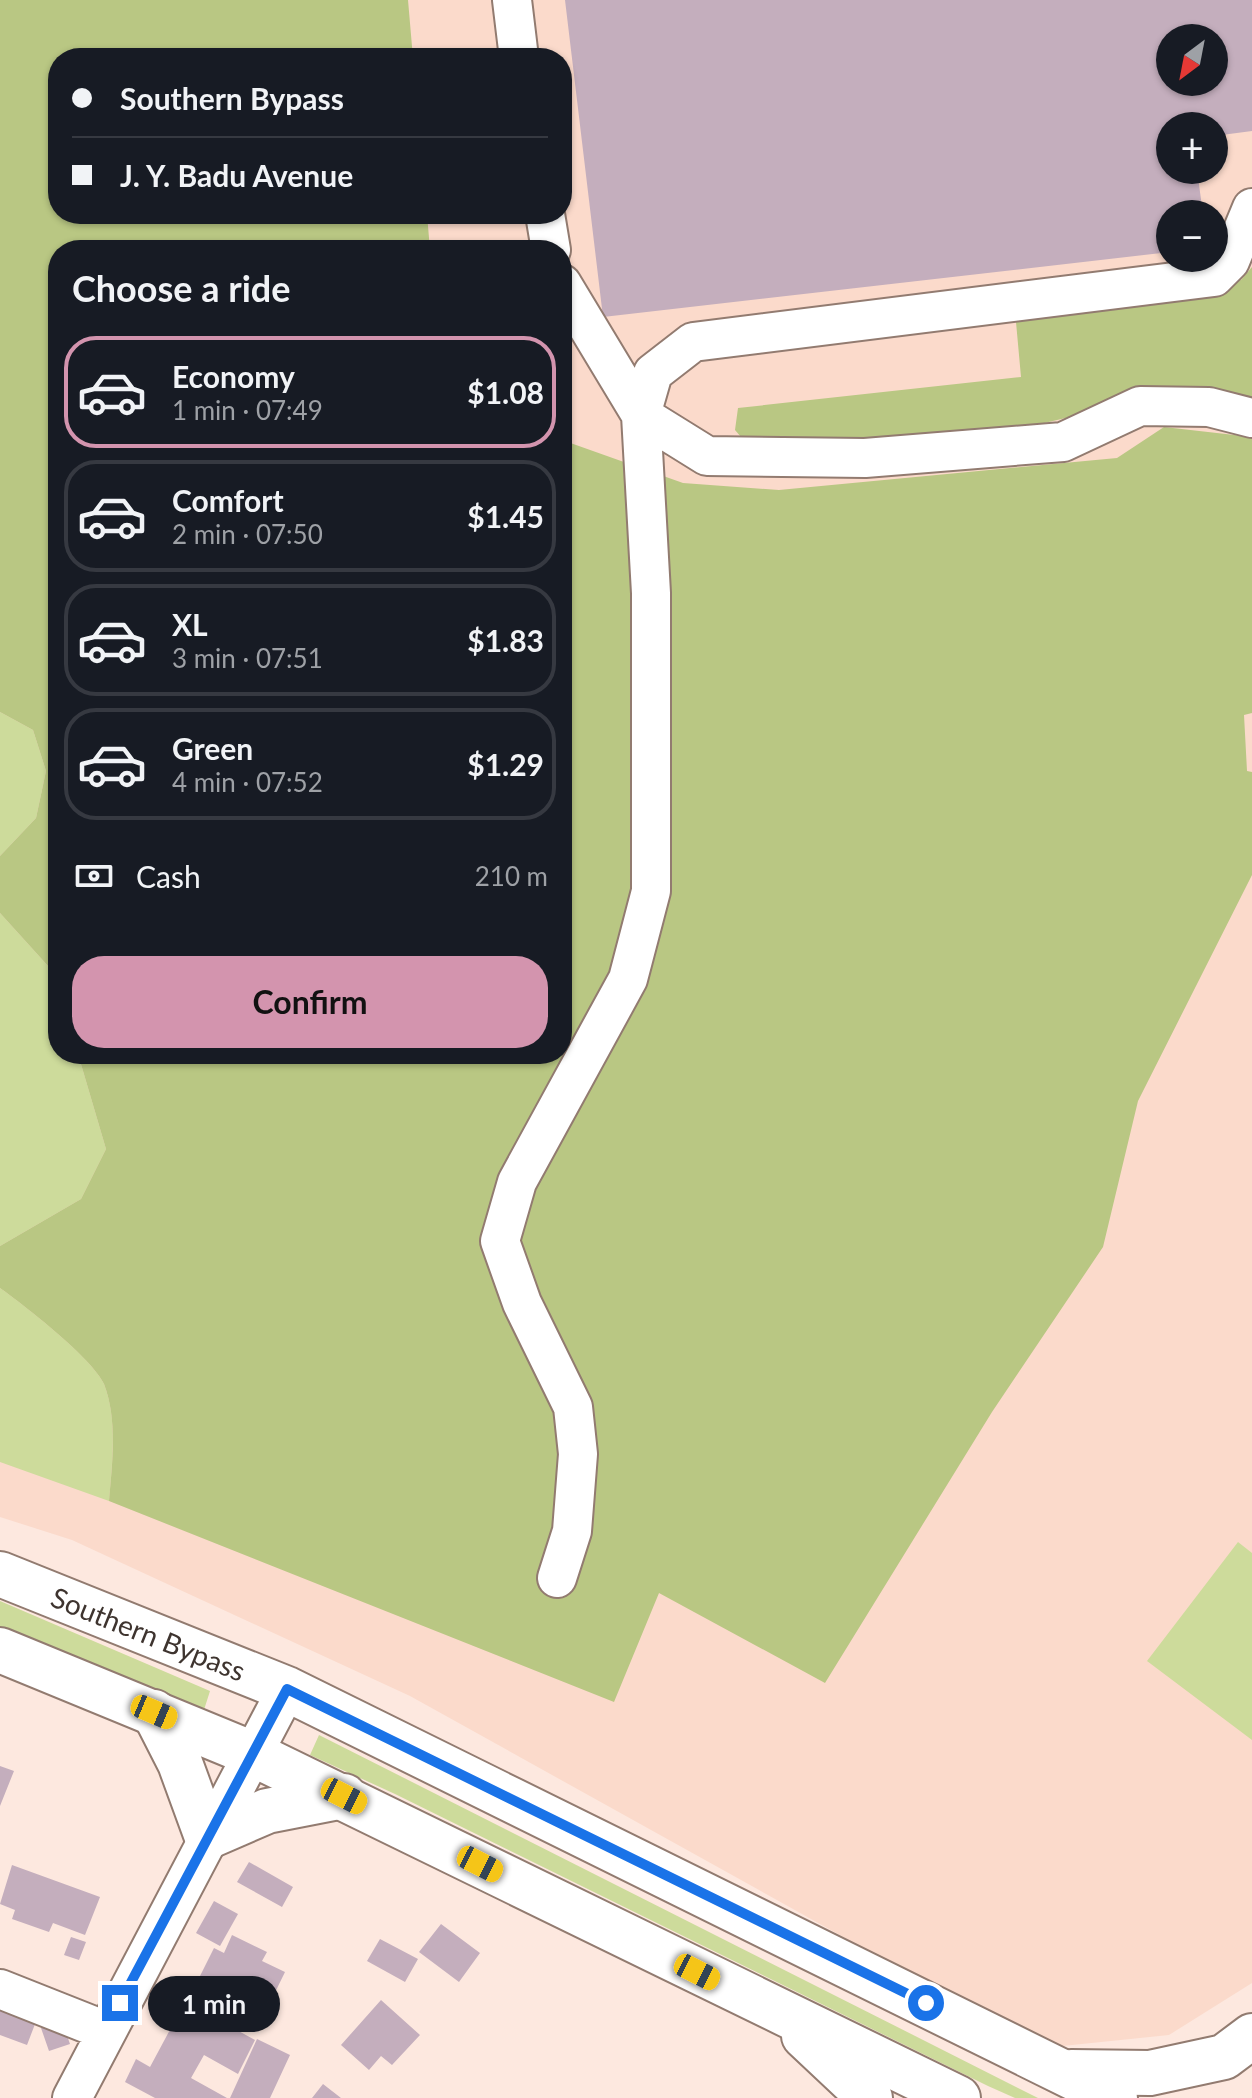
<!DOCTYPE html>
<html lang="en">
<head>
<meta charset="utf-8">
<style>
  :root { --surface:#171b24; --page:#242831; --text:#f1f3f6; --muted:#9ea1a6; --line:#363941; --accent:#d394ae }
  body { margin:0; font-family:Lato,sans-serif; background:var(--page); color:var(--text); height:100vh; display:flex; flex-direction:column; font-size:30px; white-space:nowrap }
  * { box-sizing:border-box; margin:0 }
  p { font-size:26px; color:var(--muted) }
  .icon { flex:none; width:44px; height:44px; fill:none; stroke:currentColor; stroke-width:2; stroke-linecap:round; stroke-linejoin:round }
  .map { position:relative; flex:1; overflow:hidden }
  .details { position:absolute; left:48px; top:240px; width:524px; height:824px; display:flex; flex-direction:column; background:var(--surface); border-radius:32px; box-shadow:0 2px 6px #0004 }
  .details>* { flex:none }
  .guide { position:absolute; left:48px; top:48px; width:524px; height:176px; border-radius:32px; box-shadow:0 2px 6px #0004; display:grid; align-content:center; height:176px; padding:0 24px; background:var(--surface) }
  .needle { width:52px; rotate:212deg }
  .buttons { position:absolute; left:1156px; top:24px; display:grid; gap:16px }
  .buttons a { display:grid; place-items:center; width:72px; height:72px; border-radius:50%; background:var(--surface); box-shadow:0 2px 6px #0004; font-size:40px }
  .end { position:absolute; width:36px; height:36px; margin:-18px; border:10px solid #1a73e8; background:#fff; box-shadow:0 0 0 4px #fff }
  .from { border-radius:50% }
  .bubble { position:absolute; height:56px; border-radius:28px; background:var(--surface); box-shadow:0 2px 6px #0004; font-size:26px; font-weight:700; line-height:56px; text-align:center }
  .car { position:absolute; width:24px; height:48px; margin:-24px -12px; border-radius:10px; box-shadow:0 0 6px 2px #0007; background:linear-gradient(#f5c518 24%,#345 0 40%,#f5c518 0 76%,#345 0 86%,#f5c518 0) }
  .guide b { display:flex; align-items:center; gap:28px; height:76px; font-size:30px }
  .guide b+b { border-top:2px solid var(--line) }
  .guide i { width:20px; height:20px; background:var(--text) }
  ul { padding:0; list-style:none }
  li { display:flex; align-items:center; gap:24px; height:112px; margin:0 16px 12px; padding:0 8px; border:4px solid var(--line); border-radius:32px }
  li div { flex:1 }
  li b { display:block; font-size:30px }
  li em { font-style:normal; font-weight:700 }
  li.selected { border-color:var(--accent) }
  li>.icon { width:72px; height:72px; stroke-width:1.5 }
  h2 { padding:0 24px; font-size:36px; line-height:96px }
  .pay { display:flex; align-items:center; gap:20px; height:88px; padding:0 24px; font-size:30px }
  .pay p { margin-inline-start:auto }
  .cta { display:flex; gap:16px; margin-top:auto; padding:16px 24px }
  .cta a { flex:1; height:92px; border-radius:32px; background:var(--accent); color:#111; font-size:32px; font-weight:700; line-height:92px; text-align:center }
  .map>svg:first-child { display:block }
  .built { fill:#fbdacb; fill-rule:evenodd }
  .green { fill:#cddb9b }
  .forest { fill:#b9c783 }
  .building { fill:#c4aebd; fill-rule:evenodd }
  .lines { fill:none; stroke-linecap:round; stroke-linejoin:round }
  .minor-casing { stroke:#927b70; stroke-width:42 }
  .highway-casing { stroke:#927b70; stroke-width:48 }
  .minor { stroke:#fff; stroke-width:38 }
  .highway { stroke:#fff; stroke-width:44 }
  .route { stroke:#1a73e8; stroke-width:10 }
  .labels { text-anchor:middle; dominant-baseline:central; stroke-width:6; stroke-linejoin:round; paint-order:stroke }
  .street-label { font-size:28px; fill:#3e342f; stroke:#fff9f7 }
</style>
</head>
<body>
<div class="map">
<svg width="1252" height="2098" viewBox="0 0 1252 2098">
  <rect width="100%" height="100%" fill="#fde8df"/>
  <path class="built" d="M 0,0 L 1252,0 L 1252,1983 L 1169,2035 L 1043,2048 L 410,1696 L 72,1540 L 0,1517 ZM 1170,38 L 1214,38 L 1214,82 L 1170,82 ZM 58,58 L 562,58 L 562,214 L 58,214 ZM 1170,126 L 1214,126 L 1214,170 L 1170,170 ZM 1170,214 L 1214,214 L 1214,258 L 1170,258 ZM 58,250 L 562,250 L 562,1054 L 58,1054 Z"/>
  <path class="green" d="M 0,712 L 33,730 L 46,771 L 36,818 L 0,856 Z
    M 0,913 L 58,977 L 58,1054 L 78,1054 L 106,1149 L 81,1199 L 0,1246 Z
    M 0,1288 C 24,1305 93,1359 104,1384 C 118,1420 112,1464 109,1501 L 0,1462 Z
    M 1238,1542 L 1252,1553 L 1252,1740 L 1147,1661 Z
    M 0,1601 L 210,1691 L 203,1713 L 0,1641 Z
    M 319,1735 L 1038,2098 L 1015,2098 L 988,2086 L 395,1794 L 310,1755 Z"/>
  <path class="forest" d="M 0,0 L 408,0 L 413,58 L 58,58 L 58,214 L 427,214 L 430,250 L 58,250 L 58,977 L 0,913 L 0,856 L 36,818 L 46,771 L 33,730 L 0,712 Z
    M 1252,267 L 1252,408 L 1091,412 L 1019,429 L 787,449 L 747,444 L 735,430 L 738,408 L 1021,377 L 1015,311 L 1241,280 Z
    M 1164,427 L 1252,437 L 1252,713 L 1244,715 L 1247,771 L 1252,772 L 1252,875 L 1138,1101 L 1103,1247 L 992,1412 L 825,1683 L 659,1593 L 614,1702 L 109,1501 C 112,1465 118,1420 104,1384 C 93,1359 24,1305 0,1288 L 0,1246 L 81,1199 L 106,1149 L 78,1054 L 562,1054 L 562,440 L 683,483 L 779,490 L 1117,458 Z"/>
  <path class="building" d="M 565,0 L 1252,0 L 1252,131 L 1214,136 L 1214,126 L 1170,126 L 1170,170 L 1197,170 L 1203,214 L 1170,214 L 1170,252 L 603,317 ZM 1170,38 L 1214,38 L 1214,82 L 1170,82 Z
    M 0,1766 L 14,1771 L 0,1806 Z
    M 249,1862 L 293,1887 L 282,1907 L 237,1882 Z
    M 12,1865 L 100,1897 L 85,1935 L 53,1923 L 49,1932 L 12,1919 L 15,1910 L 0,1904 Z
    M 214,1901 L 238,1914 L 220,1946 L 196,1933 Z
    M 441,1924 L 480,1953 L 459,1982 L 419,1952 Z
    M 232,1935 L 267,1952 L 262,1961 L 285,1972 L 264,2015 L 197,1982 L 214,1948 L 224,1953 Z
    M 71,1937 L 86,1942 L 79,1960 L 64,1955 Z
    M 380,1939 L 418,1959 L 405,1982 L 367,1961 Z
    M 171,1994 L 255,2040 L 238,2074 L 204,2055 L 191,2078 L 227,2098 L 155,2098 L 125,2082 L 136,2059 L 150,2067 L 172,2026 L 158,2019 Z
    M 0,1995 L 40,2011 L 27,2045 L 0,2035 Z
    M 381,2000 L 420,2035 L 392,2065 L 381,2056 L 369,2070 L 341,2045 Z
    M 62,2021 L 70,2044 L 49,2051 L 41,2028 Z
    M 257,2039 L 290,2055 L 270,2098 L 230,2098 Z
    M 323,2084 L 341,2098 L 312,2098 Z"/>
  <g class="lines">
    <g class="minor-casing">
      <path id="minor" d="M 512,0 L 519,58
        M 545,214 L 551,250
        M 562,284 L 641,415 L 707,456 L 865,458 L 1063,442 L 1140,406 L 1209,407 L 1252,418
        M 557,1578 L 572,1531 L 578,1454 L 573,1407 L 522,1303 L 500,1241 L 517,1182 L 628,979 L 651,891 L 651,593 L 641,415 L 653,373 L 693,342 L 1214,277 L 1230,261 L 1252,208
        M 0,1989 L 106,2031
        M 72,2098 L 287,1689"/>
    </g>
    <g class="highway-casing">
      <g id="highway">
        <path id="s1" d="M 0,1574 L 287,1689 L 1115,2098"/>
        <path d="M 0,1650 L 253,1754 L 958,2098"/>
        <path d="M 154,1712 L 180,1763 L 207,1837 L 267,1811 L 344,1796"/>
        <path d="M 804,2036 L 870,2098"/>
        <path d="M 1071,2072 L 1150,2073 L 1224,2057 L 1252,2036"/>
      </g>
    </g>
    <use href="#minor" class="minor"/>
    <use href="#highway" class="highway"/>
  </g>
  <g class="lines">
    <path class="route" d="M 120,2003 L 287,1689 L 926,2003"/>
  </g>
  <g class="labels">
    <g class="street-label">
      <text stroke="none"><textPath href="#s1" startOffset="160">Southern Bypass</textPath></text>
    </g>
  </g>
</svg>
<div class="buttons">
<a><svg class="needle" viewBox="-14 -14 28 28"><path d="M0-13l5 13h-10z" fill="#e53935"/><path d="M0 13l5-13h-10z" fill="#9ea1a6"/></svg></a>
<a>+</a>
<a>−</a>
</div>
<i class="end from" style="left:926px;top:2003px"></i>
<i class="end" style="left:120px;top:2003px"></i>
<div class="bubble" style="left:148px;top:1976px;width:132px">1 min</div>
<i class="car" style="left:154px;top:1712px;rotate:113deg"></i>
<i class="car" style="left:344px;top:1796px;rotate:117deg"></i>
<i class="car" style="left:480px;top:1864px;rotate:117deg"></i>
<i class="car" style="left:697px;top:1972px;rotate:117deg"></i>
<div class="guide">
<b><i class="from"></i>Southern Bypass</b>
<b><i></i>J. Y. Badu Avenue</b>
</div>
<section class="details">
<h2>Choose a ride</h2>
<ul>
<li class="selected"><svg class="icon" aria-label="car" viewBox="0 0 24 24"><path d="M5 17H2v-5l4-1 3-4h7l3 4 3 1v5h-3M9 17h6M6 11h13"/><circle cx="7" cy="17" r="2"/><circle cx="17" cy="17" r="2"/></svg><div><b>Economy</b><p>1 min · 07:49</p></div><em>$1.08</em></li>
<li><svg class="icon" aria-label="car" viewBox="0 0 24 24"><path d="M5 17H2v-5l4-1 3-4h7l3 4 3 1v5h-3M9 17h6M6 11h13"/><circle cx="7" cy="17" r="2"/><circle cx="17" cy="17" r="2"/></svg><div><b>Comfort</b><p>2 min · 07:50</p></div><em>$1.45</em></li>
<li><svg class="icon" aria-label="car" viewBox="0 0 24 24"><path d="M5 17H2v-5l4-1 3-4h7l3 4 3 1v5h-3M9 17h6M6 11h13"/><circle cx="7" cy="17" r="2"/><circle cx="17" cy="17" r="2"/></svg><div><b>XL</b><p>3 min · 07:51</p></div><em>$1.83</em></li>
<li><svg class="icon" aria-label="car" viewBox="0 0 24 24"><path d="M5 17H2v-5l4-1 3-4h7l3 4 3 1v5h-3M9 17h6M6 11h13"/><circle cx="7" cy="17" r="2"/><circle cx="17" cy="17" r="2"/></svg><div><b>Green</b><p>4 min · 07:52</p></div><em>$1.29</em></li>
</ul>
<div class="pay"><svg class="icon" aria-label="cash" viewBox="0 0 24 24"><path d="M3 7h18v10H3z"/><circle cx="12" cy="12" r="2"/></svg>Cash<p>210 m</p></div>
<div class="cta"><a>Confirm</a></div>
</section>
</div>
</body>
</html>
